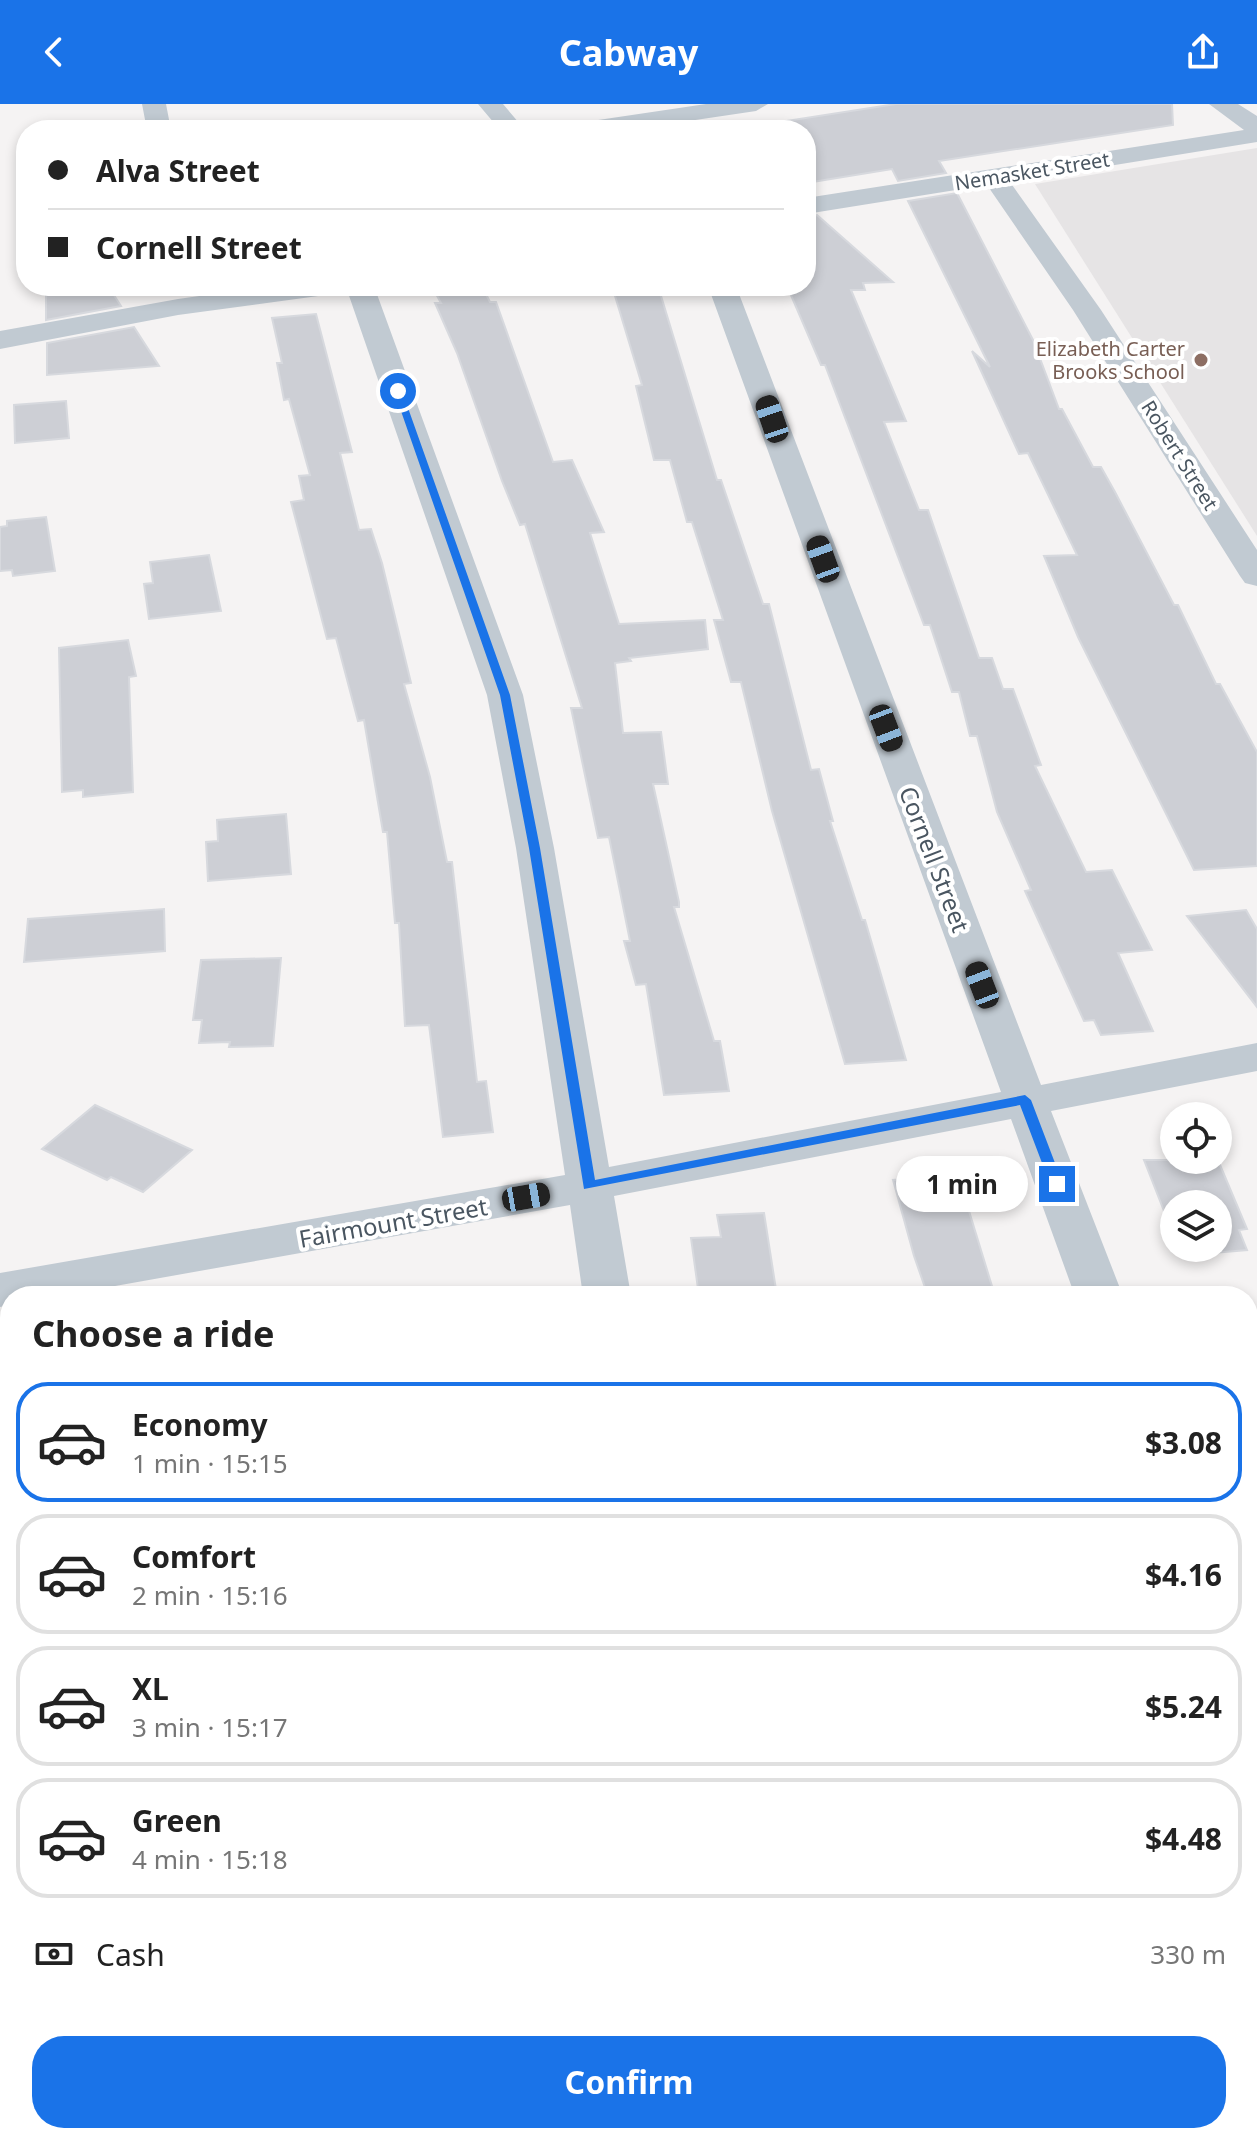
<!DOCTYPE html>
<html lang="en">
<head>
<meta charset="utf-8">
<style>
  :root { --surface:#fff; --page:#f2f2f2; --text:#222; --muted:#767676; --line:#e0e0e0; --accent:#1a73e8 }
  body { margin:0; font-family:"Noto Sans",sans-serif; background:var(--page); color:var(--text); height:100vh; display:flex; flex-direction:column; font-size:30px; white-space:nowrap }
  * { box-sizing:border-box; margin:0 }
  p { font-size:26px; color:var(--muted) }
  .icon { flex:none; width:44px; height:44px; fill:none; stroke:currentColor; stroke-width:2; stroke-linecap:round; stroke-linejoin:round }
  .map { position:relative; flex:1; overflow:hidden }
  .drawer { position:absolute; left:0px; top:1182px; width:1258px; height:858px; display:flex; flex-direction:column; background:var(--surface); border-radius:32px 32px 0 0; box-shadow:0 4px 12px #0003 }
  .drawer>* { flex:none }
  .top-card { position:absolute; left:16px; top:16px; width:800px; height:176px; border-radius:32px; box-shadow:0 4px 12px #0003; display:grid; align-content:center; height:176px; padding:0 32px; background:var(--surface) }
  .tools { position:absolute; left:1160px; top:998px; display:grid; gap:16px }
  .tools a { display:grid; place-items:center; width:72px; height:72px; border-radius:50%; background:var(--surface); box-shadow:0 4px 12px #0003; font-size:40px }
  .end { position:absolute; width:36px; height:36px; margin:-18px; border:10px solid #1a73e8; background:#fff; box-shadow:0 0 0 4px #fff }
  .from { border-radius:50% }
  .bubble { position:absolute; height:56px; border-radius:28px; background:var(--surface); box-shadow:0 4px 12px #0003; font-size:26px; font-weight:700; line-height:56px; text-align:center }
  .car { position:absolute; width:24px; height:48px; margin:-24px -12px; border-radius:10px; box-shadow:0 0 6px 2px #0007; background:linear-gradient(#222 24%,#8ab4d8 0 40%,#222 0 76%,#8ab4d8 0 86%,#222 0) }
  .top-card b { display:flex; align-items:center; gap:28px; height:76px; font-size:30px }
  .top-card b+b { border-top:2px solid var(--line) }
  .top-card i { width:20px; height:20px; background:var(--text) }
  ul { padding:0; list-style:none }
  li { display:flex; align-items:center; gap:24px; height:120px; margin:0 16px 12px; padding:0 16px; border:4px solid var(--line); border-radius:32px }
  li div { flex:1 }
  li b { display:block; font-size:30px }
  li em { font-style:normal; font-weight:700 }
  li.on { border-color:var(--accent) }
  li>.icon { width:72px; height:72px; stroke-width:1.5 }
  h2 { padding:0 32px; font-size:36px; line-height:96px }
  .pay { display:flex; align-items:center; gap:20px; height:88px; padding:0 32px; font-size:30px }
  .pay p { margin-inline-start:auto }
  .primary-button { display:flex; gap:16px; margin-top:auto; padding:16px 32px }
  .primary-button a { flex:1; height:92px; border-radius:32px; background:var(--accent); color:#fff; font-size:32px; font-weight:700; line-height:92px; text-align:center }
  header { display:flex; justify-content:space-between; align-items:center; height:104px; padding:0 32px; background:var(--accent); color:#fff; font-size:36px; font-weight:700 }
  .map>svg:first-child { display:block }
  .education { fill:#e6e4e5 }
  .building { fill:#cdcfd5; stroke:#d7d9de; stroke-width:2 }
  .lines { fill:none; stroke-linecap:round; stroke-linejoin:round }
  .street { fill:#c1cad2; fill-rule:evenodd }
  .route { fill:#1a73e8 }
  .education-dot { fill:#8d6e63; stroke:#fff; stroke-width:3 }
  .labels { text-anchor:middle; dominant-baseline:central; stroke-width:8; stroke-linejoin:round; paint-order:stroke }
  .far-street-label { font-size:20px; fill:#4a5661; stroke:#fff }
  .far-education-label { font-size:20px; fill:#785e54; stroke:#fff; text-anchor:end }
  .street-label { font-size:24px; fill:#4a5661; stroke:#fff }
</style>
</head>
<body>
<header><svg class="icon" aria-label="back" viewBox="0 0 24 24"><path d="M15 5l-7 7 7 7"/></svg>Cabway<svg class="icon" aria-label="share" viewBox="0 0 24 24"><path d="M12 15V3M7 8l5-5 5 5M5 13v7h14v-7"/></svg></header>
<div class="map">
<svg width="1257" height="2039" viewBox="0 0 1257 2039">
  <rect width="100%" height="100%" fill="#f5f3f3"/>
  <path class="education" d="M 1257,44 L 1257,432 L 1035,80 Z"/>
  <path class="building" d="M 896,0 L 1172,0 L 1173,21 L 939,57 L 946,69 L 898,77 L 892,65 L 806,79 L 806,26 L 783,26 L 773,19 Z
    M 957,89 L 1033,236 L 1059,305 L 1062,305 L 1093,363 L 1101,363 L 1115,388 L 1174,501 L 1178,501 L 1216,580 L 1220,580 L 1257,648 L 1257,762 L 1194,766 L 1078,533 L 1044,452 L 1077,451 L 1028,349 L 1019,350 L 972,247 L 990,263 L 908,97 Z
    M 817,111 L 893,178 L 863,179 L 865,186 L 851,186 L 906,317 L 884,318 L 919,406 L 928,406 L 979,554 L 992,554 L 1003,585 L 1013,585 L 1041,661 L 1035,662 L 1086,768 L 1112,766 L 1152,846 L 1118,849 L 1153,927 L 1101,931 L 1094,916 L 1084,917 L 1025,787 L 1031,786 L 997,708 L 977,632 L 970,632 L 959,588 L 952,588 L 930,521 L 924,521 L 825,261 L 821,261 L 787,182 L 806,182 L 806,113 Z
    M 46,182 L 108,182 L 121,202 L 46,216 Z
    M 612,182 L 658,182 L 717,376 L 721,376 L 763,500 L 769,500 L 811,666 L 819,665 L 833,717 L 830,717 L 862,816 L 865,816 L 906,956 L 845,960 L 772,707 L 741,578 L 731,578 L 714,516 L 723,516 L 692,418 L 687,418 L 670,356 L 654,356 L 636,282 L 642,281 Z
    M 475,184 L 484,186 L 490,198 L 496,198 L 553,358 L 572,356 L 604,428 L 590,429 L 619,520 L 705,516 L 708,545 L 629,554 L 631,557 L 615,559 L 623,629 L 661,628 L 668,680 L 653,680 L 679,798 L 679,803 L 674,803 L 714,937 L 720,937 L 729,987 L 664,991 L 646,880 L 636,881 L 624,837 L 630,837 L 609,733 L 598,734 L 571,604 L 582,604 L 525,420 L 520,421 L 502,377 L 457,249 L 435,199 L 441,199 L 435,188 Z
    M 316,210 L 352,348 L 340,349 L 359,426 L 371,425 L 382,459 L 411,579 L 404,580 L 430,673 L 447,758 L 452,758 L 477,978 L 486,977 L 493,1028 L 443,1033 L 429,921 L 405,922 L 399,819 L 395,819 L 387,728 L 383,728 L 364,616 L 358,617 L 336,534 L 327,535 L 291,398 L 304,396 L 299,372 L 310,371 L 289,295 L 284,296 L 277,259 L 282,259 L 272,214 Z
    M 134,223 L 159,262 L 47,271 L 47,239 Z
    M 66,297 L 69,334 L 15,339 L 14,301 Z
    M 46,413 L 55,467 L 13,472 L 12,466 L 0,467 L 0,423 L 7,422 L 7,417 Z
    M 209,451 L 221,507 L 149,515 L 144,480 L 153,479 L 150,458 Z
    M 128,536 L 136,572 L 129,573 L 133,688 L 83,693 L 83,686 L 62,688 L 59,544 Z
    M 286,710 L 291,770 L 208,777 L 206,738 L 218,737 L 217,716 Z
    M 164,805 L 165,847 L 24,858 L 28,815 Z
    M 1246,806 L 1257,825 L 1257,903 L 1187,812 Z
    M 281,854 L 273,942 L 229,943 L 230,938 L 199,939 L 202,916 L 193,916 L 201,856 Z
    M 95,1001 L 192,1046 L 143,1088 L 111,1073 L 107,1076 L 42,1045 Z
    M 1144,1056 L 1218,1056 L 1247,1125 L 1239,1126 L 1247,1146 L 1189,1151 L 1186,1144 L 1218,1144 L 1218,1100 L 1174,1100 L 1173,1130 Z
    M 958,1071 L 995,1192 L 928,1192 L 914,1152 L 893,1076 Z
    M 764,1109 L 777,1192 L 699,1192 L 691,1134 L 721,1133 L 717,1111 Z"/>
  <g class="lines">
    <path class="street" d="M 142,0 L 166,0 L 171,26 L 147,26 Z
      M 478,0 L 503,0 L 525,26 L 500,26 Z
      M 706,0 L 768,0 L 756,7 L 628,26 L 566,26 L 578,19 Z
      M 1209,0 L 1238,0 L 1257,12 L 1257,38 L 1010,78 L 1101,206 L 1257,446 L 1257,482 L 1245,479 L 1240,472 L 1073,206 L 987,81 L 806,110 L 806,94 L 1244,26 Z
      M 271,182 L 374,182 L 523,591 L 554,744 L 609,1063 L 1001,988 L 708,182 L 736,182 L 1041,981 L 1257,939 L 1257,967 L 1051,1007 L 1123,1192 L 1075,1192 L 1011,1015 L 614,1092 L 631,1192 L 583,1192 L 570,1101 L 59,1192 L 10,1192 L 10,1201 L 0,1203 L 0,1169 L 565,1071 L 516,744 L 487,591 L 346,183 L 333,190 L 178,211 L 0,245 L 0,227 L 178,195 Z
      M 1257,1367 L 1257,1405 L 1248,1408 L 1248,1368 Z
      M 1248,1567 L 1257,1570 L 1257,1637 L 1248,1634 Z
      M 706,2030 L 770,2030 L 771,2039 L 707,2039 Z"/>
  </g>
  <path class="route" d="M 398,285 L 402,287 L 510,591 L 540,744 L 595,1076 L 1025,991 L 1031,996 L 1063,1080 L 1062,1083 L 1050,1080 L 1020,1001 L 584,1085 L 529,744 L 500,591 L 394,287 Z"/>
  <circle class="education-dot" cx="1201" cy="256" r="8"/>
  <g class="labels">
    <g class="far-street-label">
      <text transform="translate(1032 67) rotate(-9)">Nemasket Street</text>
      <text transform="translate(1180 351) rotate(58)">Robert Street</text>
    </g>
    <g class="far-education-label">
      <text x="1185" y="244">Elizabeth Carter<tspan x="1185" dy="23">Brooks School</tspan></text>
    </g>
    <g class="street-label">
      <text transform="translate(935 755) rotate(69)">Cornell Street</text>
      <text transform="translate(393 1118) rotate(-10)">Fairmount Street</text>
    </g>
  </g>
</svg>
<div class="tools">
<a><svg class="icon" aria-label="locate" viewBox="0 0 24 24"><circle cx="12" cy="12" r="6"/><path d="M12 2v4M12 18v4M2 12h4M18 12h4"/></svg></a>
<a><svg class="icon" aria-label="layers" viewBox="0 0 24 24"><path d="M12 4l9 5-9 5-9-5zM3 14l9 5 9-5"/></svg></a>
</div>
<i class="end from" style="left:398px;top:287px"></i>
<i class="end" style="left:1057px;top:1080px"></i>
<div class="bubble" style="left:896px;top:1052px;width:132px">1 min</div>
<i class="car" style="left:772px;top:315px;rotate:341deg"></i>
<i class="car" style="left:823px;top:455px;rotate:340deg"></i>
<i class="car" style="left:886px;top:624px;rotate:159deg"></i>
<i class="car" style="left:982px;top:881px;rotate:339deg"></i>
<i class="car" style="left:526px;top:1093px;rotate:80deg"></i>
<div class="top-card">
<b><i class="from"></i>Alva Street</b>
<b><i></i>Cornell Street</b>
</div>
<section class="drawer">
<h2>Choose a ride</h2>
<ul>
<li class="on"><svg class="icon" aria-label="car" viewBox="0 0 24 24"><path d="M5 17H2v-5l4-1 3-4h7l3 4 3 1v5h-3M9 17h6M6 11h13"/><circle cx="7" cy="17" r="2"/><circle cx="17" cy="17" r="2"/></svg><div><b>Economy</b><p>1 min · 15:15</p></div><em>$3.08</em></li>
<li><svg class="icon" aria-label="car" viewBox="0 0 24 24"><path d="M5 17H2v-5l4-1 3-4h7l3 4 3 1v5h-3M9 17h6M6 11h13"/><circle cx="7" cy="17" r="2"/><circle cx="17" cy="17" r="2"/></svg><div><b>Comfort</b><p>2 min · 15:16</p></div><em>$4.16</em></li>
<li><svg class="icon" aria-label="car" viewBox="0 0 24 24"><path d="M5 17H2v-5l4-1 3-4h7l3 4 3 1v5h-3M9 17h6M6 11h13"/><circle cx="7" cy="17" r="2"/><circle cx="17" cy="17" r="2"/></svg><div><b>XL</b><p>3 min · 15:17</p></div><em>$5.24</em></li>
<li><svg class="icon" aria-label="car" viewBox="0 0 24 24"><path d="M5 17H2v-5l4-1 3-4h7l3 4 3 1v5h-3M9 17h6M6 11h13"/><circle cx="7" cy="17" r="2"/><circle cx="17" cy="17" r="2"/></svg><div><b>Green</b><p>4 min · 15:18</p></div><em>$4.48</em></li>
</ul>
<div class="pay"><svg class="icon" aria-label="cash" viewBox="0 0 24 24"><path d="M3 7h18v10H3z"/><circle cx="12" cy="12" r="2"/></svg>Cash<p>330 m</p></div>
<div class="primary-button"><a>Confirm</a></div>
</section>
</div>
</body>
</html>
